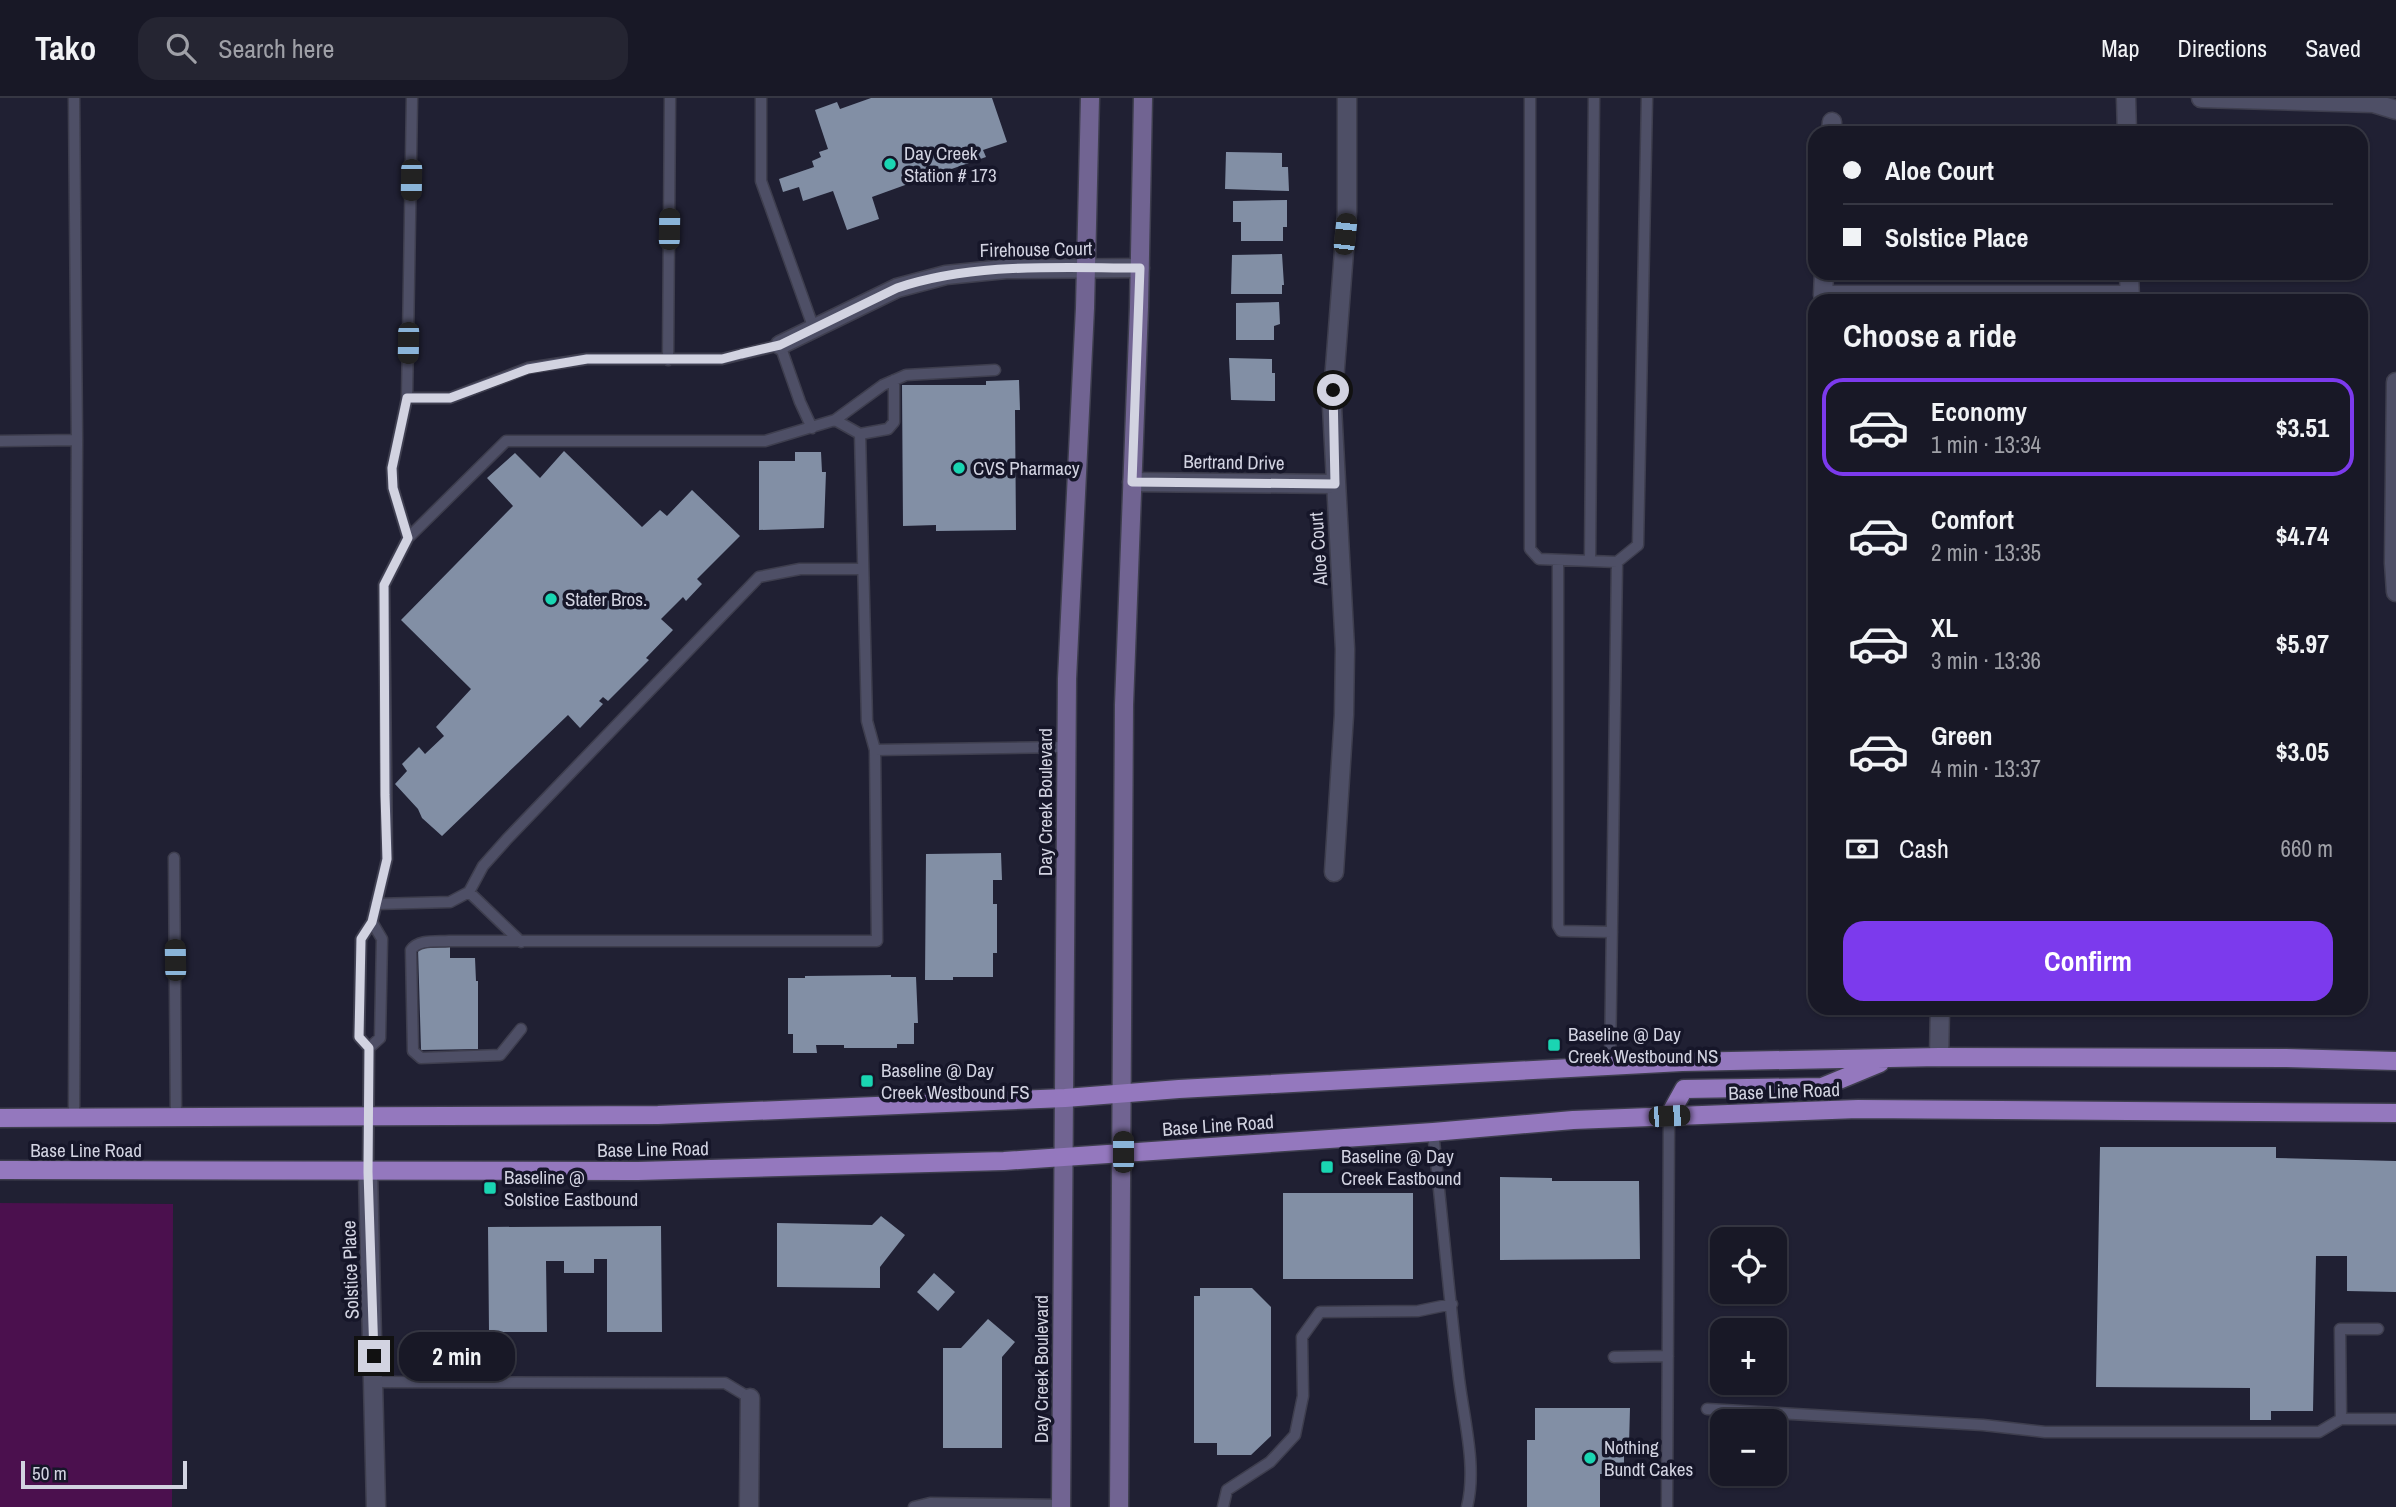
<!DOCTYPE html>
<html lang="en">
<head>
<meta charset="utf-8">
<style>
  :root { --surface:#181826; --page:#252532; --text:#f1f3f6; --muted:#9fa0a7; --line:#363743; --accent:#7c3aed }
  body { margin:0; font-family:"Archivo Narrow",sans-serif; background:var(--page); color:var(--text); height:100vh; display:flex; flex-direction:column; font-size:26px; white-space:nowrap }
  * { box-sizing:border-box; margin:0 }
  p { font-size:23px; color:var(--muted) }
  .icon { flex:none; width:38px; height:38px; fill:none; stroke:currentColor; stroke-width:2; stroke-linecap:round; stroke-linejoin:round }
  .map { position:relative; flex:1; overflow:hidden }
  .side { position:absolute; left:1808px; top:196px; width:560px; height:721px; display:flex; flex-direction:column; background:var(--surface); border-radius:21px; box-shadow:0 2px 5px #0004,0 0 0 2px var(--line) }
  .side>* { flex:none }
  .guide { position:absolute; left:1808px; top:28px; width:560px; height:154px; border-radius:21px; box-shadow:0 2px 5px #0004,0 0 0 2px var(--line); display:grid; align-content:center; height:154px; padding:0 35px; background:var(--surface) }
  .fabs { position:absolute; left:1710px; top:1129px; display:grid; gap:14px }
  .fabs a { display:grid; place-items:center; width:77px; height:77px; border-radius:14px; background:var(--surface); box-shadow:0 2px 5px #0004,0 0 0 2px var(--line); font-size:35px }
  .scale { position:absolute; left:21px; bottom:18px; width:166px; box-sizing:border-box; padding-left:7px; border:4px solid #d2d3e1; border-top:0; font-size:19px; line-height:24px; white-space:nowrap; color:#d2d3e1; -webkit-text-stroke:5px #161629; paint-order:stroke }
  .end { position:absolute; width:32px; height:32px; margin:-16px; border:9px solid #d2d3e1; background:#111; box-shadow:0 0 0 4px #111 }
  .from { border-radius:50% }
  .bubble { position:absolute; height:49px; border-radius:21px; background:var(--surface); box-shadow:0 2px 5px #0004,0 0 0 2px var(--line); font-size:23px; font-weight:700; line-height:49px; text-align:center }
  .car { position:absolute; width:21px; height:42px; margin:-21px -10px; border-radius:9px; box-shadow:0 0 5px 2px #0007; background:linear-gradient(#222 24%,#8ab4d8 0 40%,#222 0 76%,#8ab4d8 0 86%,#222 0) }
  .guide b { display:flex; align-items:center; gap:24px; height:66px; font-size:26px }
  .guide b+b { border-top:2px solid var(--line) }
  .guide i { width:18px; height:18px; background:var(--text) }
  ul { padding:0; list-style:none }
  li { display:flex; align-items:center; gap:21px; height:98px; margin:0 14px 10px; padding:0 21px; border:4px solid transparent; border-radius:21px }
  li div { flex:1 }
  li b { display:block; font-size:26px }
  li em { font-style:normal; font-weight:700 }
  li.selected { border-color:var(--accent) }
  li>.icon { width:63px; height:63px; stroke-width:1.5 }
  h2 { padding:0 35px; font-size:32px; line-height:84px }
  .pay { display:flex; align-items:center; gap:18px; height:77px; padding:0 35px; font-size:26px }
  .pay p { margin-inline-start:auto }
  .cta { display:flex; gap:14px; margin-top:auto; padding:14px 35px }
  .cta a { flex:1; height:80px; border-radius:21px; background:var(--accent); color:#fff; font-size:28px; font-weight:700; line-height:80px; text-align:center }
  header { display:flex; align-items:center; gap:42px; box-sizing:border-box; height:98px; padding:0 35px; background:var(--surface); border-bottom:2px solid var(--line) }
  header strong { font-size:33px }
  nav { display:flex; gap:38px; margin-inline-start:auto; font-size:24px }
  .search { width:490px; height:63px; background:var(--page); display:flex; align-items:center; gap:18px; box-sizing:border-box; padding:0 24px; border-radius:21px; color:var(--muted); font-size:26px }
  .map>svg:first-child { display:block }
  .green { fill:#4b104e }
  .building { fill:#828fa5 }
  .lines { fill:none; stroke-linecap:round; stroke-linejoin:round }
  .service-casing { stroke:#3e3e4e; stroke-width:13 }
  .minor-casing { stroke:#3e3e4e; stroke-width:21 }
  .secondary-casing { stroke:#3e3e4e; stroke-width:21 }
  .primary-casing { stroke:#3e3e4e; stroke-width:21 }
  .service { stroke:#4e4f66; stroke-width:10 }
  .minor { stroke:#4e4f66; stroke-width:18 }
  .secondary { stroke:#716492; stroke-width:18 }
  .primary { stroke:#9478be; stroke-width:18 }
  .route { stroke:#d2d3e1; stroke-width:9 }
  .poi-dot { fill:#1ad5b2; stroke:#161629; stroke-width:2.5 }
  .labels { text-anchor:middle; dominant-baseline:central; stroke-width:7; stroke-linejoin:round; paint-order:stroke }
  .poi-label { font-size:19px; fill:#d2d3e1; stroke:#161629; text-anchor:start }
  .street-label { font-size:19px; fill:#d2d3e1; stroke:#161629 }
</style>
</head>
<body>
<header>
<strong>Tako</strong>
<div class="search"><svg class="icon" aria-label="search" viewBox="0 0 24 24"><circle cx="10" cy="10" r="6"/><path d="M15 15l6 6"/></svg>Search here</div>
<nav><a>Map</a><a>Directions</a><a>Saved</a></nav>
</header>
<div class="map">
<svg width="2396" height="1409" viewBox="0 0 2396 1409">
  <rect width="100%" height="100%" fill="#202033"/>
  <path class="green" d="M 0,1105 L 173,1106 L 172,1409 L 0,1409 Z"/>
  <path class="building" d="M 871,0 L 992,0 L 1007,44 L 983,52 L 986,59 L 940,75 L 938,68 L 928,72 L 930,78 L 872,99 L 879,121 L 847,132 L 833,93 L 803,103 L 799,89 L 783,94 L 779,81 L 814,69 L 812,63 L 821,59 L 819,54 L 828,51 L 815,12 L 837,4 L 840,11 Z
    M 1226,54 L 1282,55 L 1282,69 L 1288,69 L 1289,93 L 1225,91 Z
    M 1287,102 L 1287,129 L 1283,129 L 1283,143 L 1241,143 L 1241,124 L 1233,124 L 1233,103 Z
    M 1282,156 L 1284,187 L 1282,187 L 1282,196 L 1231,196 L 1232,157 Z
    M 1279,204 L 1280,226 L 1274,228 L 1274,242 L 1236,242 L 1236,205 Z
    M 1229,260 L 1272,261 L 1272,275 L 1275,275 L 1275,303 L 1231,302 Z
    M 1019,282 L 1020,312 L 1015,312 L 1016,432 L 936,433 L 936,427 L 903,428 L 902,287 L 986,287 L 986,283 Z
    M 564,353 L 642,429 L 660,412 L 667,418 L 692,392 L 740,438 L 697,481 L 702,486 L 686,503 L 683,499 L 661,521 L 673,532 L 646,560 L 649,562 L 608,603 L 603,599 L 599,603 L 603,606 L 580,630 L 568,617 L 442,738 L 422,720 L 418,711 L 395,686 L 407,673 L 402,666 L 419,649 L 425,656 L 444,638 L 436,629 L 471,591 L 401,522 L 513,408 L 487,380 L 515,355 L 540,380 Z
    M 795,354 L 821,354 L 822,374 L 826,374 L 824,430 L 759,432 L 759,363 L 795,363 Z
    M 1001,755 L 1002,782 L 993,782 L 993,806 L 997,806 L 997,855 L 993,855 L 993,879 L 953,879 L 953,882 L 925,882 L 926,756 Z
    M 450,849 L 450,860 L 475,860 L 476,883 L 478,883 L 478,951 L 421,952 L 418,850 Z
    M 891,877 L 891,879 L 916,879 L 918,925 L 914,925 L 914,946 L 897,946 L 897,950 L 844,950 L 844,947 L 816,947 L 817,955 L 793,955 L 793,936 L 788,936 L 788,880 L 805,880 L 805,878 Z
    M 2100,1049 L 2276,1049 L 2276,1060 L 2396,1063 L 2396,1194 L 2347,1193 L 2347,1158 L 2316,1158 L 2313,1313 L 2271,1313 L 2271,1322 L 2250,1322 L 2250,1290 L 2096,1289 Z
    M 1500,1079 L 1552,1080 L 1552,1083 L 1639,1083 L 1640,1161 L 1500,1162 Z
    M 1283,1095 L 1413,1095 L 1413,1181 L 1283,1181 Z
    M 881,1118 L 905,1137 L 880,1169 L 880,1190 L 777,1189 L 777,1125 L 872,1127 Z
    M 661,1128 L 662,1234 L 607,1234 L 607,1161 L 594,1161 L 594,1175 L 564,1175 L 564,1163 L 546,1163 L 547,1234 L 489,1234 L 488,1129 Z
    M 934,1175 L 955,1194 L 938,1213 L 917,1194 Z
    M 1200,1190 L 1252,1190 L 1271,1209 L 1271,1338 L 1251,1357 L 1217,1357 L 1217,1345 L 1194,1345 L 1194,1198 L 1200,1198 Z
    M 988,1221 L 1015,1244 L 1002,1259 L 1002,1350 L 943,1350 L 943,1250 L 961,1250 Z
    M 1535,1310 L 1630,1310 L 1629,1347 L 1624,1347 L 1624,1376 L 1600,1376 L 1600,1409 L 1527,1409 L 1527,1342 L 1535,1342 Z"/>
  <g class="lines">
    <g class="service-casing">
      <path id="service" d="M 74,0 L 77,342 L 74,1020
        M 761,0 L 761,83 L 814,231
        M 1530,0 L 1530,451 L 1539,461 L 1617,464 L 1638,447 L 1647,0
        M 668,262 L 670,0
        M 407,300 L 450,300 L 528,270 L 587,261 L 722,261 L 780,247 L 800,304 L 812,330
        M 835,322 L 883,287 L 906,277 L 995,272
        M 0,343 L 77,342
        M 408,440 L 393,390 L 392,370 L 407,300 L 412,0
        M 1558,462 L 1558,828 L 1561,833 L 1612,834
        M 1590,463 L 1594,0
        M 875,652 L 1066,649
        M 174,760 L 176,1020
        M 469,794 L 521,844
        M 376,806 L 450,804 L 469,794 L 483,768 L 507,741 L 759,479 L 800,471 L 863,471
        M 521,931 L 500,957 L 421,960 L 413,953 L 411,852 C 419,841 436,844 449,843 L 877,843 L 875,652 L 867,623 L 860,336
        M 369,950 L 380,940 L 382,841 L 372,824
        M 1610,968 L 1617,464
        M 1433,1034 C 1442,1116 1449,1199 1459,1281 C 1464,1322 1477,1369 1467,1409
        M 368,1074 L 369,950 L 359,939 L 361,841 L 372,824 L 387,761 L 384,487 L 408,440 L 506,343 L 765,343 L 835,322 L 860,336 L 888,331 L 894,324 L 894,282
        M 2378,1231 L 2340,1231 L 2341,1321 L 2396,1321
        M 1614,1259 L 1668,1258
        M 374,1284 L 725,1285 L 750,1300
        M 1707,1311 L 1983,1327 L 2045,1334 L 2319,1334 L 2341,1321
        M 914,1409 L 930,1405 L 1061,1407
        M 1223,1409 L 1227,1392 L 1270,1364 L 1295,1337 L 1303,1298 L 1302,1239 L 1320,1214 L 1418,1213 L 1452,1206
        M 1667,1409 L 1669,1018"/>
    </g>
    <g class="minor-casing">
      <path id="minor" d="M 2126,0 L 2127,35
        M 2201,0 L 2373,5 L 2396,12
        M 1831,35 L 1832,24
        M 1824,175 L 1823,197 L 2130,197
        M 2129,175 L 2130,203
        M 780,247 L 897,190 L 946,177 L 1006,171 L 1140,170
        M 2396,284 L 2394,465 L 2396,494
        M 1132,384 L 1335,386
        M 1334,774 L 1344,617 L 1345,551 L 1332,309 L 1347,114 L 1347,0
        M 1939,959 L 1940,910
        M 368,1074 L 376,1409
        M 749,1409 L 750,1300"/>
    </g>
    <g class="secondary-casing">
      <path id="secondary" d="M 1061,1409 L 1067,581 L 1085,210 L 1090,0
        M 1119,1409 L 1124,607 L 1139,209 L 1143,0"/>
    </g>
    <g class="primary-casing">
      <path id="primary" d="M 1669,1018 L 1684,991 L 1822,989 L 1880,965
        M 0,1020 L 658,1017 L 1065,1000 L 1179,991 L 1682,964 L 1939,959 L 2286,960 L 2396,963
        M 0,1072 L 638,1073 L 1004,1063 L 1433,1034 L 1573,1022 L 1858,1011 L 2396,1015"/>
    </g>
    <use href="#service" class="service"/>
    <use href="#minor" class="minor"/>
    <use href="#secondary" class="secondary"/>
    <use href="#primary" class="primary"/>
  </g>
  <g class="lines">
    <path class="route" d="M 374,1258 L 368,1074 L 369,950 L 359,939 L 361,841 L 372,824 L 387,761 L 385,697 L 384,487 L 408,440 L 393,390 L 392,370 L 407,300 L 450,300 L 528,271 L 587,261 L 722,261 L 741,256 L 780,247 L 897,190 C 975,164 1059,170 1140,170 L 1132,384 L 1335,386 L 1333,292"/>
  </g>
  <g class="poi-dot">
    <circle cx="890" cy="66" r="7"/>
    <circle cx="959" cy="370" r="7"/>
    <circle cx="551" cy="501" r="7"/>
    <rect x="1547" y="940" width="14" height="14" rx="3.5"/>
    <rect x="860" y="976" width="14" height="14" rx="3.5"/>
    <rect x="1320" y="1062" width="14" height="14" rx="3.5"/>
    <rect x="483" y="1083" width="14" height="14" rx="3.5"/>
    <circle cx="1590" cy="1360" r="7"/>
  </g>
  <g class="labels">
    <g class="poi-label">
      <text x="904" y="55">Day Creek<tspan x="904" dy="22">Station # 173</tspan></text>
      <text x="973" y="370">CVS Pharmacy</text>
      <text x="565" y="501">Stater Bros.</text>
      <text x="1568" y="936">Baseline @ Day<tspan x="1568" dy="22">Creek Westbound NS</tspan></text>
      <text x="881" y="972">Baseline @ Day<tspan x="881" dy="22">Creek Westbound FS</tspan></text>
      <text x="1341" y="1058">Baseline @ Day<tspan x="1341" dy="22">Creek Eastbound</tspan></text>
      <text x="504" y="1079">Baseline @<tspan x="504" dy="22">Solstice Eastbound</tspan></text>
      <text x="1604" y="1349">Nothing<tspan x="1604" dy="22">Bundt Cakes</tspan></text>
    </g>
    <g class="street-label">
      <text transform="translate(1036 151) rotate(-1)">Firehouse Court</text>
      <text transform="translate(1234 364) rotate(1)">Bertrand Drive</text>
      <text transform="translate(1318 451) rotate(-94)">Aloe Court</text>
      <text transform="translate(1045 704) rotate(-90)">Day Creek Boulevard</text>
      <text transform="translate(1784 993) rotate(-2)">Base Line Road</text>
      <text transform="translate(1218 1027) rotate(-4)">Base Line Road</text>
      <text transform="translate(653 1051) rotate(-1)">Base Line Road</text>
      <text x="86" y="1052">Base Line Road</text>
      <text transform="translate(350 1172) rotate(-92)">Solstice Place</text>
      <text transform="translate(1041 1271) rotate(-90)">Day Creek Boulevard</text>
    </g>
  </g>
</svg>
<div class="fabs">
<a><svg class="icon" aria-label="locate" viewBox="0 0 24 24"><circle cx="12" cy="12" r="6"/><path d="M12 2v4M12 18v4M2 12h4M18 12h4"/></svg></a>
<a>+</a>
<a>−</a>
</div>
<div class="scale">50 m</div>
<i class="end from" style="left:1333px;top:292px"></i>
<i class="end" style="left:374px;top:1258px"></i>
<div class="bubble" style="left:399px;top:1234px;width:116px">2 min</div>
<i class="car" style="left:411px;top:82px;rotate:181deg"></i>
<i class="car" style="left:669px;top:131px;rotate:1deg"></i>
<i class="car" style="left:1345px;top:136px;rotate:6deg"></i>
<i class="car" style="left:408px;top:245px;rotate:181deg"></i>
<i class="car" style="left:175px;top:862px;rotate:359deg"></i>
<i class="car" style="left:1669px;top:1018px;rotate:87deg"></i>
<i class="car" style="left:1123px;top:1054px;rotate:0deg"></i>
<div class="guide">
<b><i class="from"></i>Aloe Court</b>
<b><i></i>Solstice Place</b>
</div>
<section class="side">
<h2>Choose a ride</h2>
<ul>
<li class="selected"><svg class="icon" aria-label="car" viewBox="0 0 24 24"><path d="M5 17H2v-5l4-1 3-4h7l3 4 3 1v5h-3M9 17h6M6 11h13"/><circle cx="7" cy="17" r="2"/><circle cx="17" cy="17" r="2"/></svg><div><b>Economy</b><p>1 min · 13:34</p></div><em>$3.51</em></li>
<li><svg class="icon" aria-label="car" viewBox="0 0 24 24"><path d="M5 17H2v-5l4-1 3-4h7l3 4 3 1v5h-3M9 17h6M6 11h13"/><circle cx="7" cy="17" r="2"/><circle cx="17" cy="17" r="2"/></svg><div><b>Comfort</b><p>2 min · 13:35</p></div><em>$4.74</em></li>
<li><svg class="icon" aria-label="car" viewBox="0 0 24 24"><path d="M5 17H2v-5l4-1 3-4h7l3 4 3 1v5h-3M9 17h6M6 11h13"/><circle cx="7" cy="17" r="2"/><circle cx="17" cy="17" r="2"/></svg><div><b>XL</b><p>3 min · 13:36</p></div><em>$5.97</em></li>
<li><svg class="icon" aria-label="car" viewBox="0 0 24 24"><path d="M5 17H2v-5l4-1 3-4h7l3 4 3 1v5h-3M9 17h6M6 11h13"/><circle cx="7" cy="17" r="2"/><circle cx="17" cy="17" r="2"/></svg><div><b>Green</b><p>4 min · 13:37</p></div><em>$3.05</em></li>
</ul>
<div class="pay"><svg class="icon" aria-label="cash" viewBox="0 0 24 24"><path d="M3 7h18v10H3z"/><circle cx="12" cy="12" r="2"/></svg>Cash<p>660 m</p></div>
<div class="cta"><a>Confirm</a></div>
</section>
</div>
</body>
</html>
